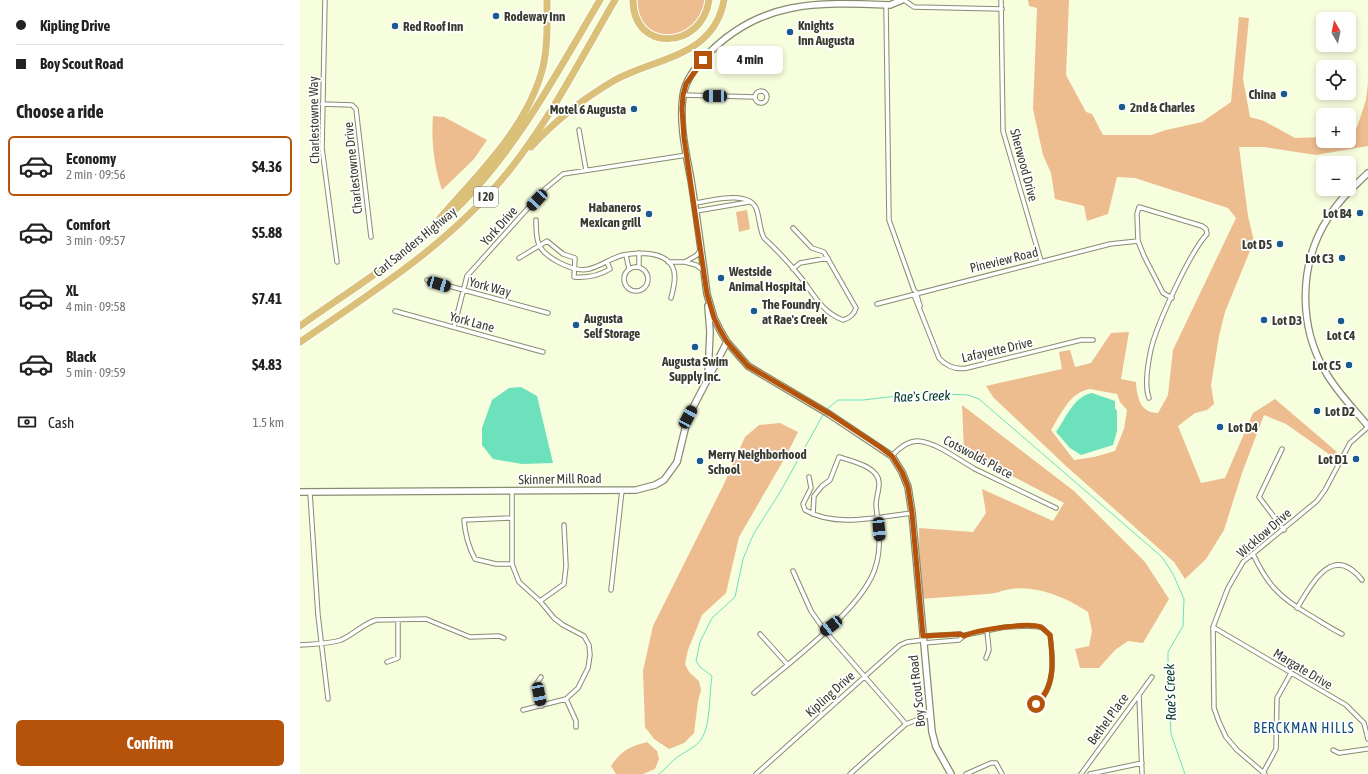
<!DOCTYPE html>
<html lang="en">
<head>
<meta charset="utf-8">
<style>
  :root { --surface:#fff; --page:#f2f2f2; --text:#222; --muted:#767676; --line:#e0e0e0; --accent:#b45309 }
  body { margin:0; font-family:"Asap Condensed",sans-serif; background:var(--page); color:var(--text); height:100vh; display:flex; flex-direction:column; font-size:15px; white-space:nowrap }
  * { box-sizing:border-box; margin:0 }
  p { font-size:13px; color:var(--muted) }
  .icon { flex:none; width:22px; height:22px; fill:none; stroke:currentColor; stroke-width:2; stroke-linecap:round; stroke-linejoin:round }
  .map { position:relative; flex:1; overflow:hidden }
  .drawer { display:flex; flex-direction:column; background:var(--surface); width:300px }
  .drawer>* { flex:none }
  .top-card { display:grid; align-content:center; height:88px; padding:0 16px; background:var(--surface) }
  .needle { width:26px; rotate:351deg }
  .fabs { position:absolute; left:1016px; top:12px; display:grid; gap:8px }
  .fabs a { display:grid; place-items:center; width:40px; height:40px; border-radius:6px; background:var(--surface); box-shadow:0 2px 6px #0003; font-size:20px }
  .end { position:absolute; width:18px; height:18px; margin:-9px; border:5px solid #b45309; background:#fff; box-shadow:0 0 0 2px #fff }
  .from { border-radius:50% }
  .bubble { position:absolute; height:28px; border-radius:6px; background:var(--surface); box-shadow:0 2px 6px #0003; font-size:13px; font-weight:700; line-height:28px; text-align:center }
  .car { position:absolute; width:12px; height:24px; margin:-12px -6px; border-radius:5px; box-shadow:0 0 3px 1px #0007; background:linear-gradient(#222 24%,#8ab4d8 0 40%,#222 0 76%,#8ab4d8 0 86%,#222 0) }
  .top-card b { display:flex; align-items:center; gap:14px; height:38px; font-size:15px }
  .top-card b+b { border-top:1px solid var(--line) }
  .top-card i { width:10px; height:10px; background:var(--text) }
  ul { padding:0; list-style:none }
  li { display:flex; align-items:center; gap:12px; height:60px; margin:0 8px 6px; padding:0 8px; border:2px solid transparent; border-radius:6px }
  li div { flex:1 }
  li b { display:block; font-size:15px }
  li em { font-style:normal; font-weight:700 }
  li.on { border-color:var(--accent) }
  li>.icon { width:36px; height:36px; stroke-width:1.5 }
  h2 { padding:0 16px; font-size:18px; line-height:48px }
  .pay { display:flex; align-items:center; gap:10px; height:44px; padding:0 16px; font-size:15px }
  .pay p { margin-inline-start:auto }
  .button { display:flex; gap:8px; margin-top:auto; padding:8px 16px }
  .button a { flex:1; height:46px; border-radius:6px; background:var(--accent); color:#fff; font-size:16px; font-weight:700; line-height:46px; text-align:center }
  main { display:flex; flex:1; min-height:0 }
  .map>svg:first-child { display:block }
  .green { fill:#edbc8f; fill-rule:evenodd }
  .water { fill:#6ce1bb }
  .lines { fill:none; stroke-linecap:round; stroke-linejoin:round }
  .stream { stroke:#6ce1bb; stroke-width:1 }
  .street-casing { stroke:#878d70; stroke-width:5.5 }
  .secondary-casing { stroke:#878d70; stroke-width:8 }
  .highway-casing { stroke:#fff; stroke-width:9 }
  .street { stroke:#fff; stroke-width:3.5 }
  .secondary { stroke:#fff; stroke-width:5.5 }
  .highway { stroke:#dac078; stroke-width:7 }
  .route { stroke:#b45309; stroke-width:5 }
  .poi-dot { fill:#1a5a90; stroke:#fff; stroke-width:1.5 }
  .labels { text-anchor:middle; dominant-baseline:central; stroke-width:3.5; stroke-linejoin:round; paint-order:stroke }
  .shield { fill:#fff; stroke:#74766d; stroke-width:1 }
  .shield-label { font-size:12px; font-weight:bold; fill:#383b2e }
  .poi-label { font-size:13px; font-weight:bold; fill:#383b2e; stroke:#fff; text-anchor:start }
  .street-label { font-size:13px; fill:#383b2e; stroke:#fff }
  .water-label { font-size:14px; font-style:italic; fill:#003628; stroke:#fff }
  .neighbourhood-label { font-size:14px; letter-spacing:1px; fill:#124d7e; stroke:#fff }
</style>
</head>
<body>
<main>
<section class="drawer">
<div class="top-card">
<b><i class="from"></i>Kipling Drive</b>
<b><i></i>Boy Scout Road</b>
</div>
<h2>Choose a ride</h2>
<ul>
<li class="on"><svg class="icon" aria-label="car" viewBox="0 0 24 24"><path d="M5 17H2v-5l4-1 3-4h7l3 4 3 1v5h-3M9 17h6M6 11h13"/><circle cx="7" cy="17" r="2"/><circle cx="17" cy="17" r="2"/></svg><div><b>Economy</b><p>2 min · 09:56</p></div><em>$4.36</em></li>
<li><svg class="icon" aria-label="car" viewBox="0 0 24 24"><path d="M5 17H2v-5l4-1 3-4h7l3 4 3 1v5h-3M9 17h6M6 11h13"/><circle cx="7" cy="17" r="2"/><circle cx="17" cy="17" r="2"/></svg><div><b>Comfort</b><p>3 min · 09:57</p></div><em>$5.88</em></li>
<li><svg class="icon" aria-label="car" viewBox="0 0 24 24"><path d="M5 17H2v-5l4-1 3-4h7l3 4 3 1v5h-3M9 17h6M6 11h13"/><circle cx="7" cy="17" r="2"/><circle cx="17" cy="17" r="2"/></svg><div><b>XL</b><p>4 min · 09:58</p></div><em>$7.41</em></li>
<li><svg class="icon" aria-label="car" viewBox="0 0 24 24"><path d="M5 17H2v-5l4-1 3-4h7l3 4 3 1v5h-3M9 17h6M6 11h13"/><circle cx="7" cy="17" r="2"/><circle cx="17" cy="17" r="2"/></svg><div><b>Black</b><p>5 min · 09:59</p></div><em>$4.83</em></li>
</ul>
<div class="pay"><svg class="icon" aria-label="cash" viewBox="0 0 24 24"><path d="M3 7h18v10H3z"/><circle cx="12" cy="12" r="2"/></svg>Cash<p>1.5 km</p></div>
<div class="button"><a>Confirm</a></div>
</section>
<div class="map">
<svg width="1068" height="774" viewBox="0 0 1068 774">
  <rect width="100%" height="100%" fill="#f7fede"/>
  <path class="green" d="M 337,0 L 405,0 C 398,45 337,49 337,0 Z
    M 728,0 L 769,0 L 766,75 L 786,112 L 792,114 L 803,135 L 851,135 L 866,130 L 902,122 L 931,102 L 939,17 L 949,18 L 943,79 L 950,117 L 964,121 L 995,138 L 1023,137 L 1023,141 L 1049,141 L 1049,131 L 1057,127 L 1066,100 L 1068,83 L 1068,146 L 1016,155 L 964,147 L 939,147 L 948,216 L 954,241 L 925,312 L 919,336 L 911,385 L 914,404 L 907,410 L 895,413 L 878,426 L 901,483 L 925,478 L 953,413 L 975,399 L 1037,452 L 1033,457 L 986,424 L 964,415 L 942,473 L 924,530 L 906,559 L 885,579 L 874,562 L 766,466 L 693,397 L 686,386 L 762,369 L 759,352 L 770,350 L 775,367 L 791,363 L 811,333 L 829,332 L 821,379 L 836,382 C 837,397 840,413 858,413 L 868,395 L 873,350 L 936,218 L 928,208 L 835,178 L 817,177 L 808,214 L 787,221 L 784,206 L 755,199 L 751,173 L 743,155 L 733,109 L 737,8 L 729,6 ZM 790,389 L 817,394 L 820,402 L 827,410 L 824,429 L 815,451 L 794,457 L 774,460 L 751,430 C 761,414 770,392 790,389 Z
    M 133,116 L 144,117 L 187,140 L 174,159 L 142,190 C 134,166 131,140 133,116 Z
    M 447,210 L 450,229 L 439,232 L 436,212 Z
    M 662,405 L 774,491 L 845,562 L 869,599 L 843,643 L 828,641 L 815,650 L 799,668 L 780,668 L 775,649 L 789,646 L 792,631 L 788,612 C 767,598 737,585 711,589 C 703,590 695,594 687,594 C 665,596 643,597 620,599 L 619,528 L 673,532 L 686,513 L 682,489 L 753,521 L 764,503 L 664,451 Z
    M 480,423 L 498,432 L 486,456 L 439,537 L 426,593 L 402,615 L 388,650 L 385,664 L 389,672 L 399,681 L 401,690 L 398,701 L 394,733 L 384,743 L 369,749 L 354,739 L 345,727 L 343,671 L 353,626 L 423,486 L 445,437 L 459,425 Z
    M 347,742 L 357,751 L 359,759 L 355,769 L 343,774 L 316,774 L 311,766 C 322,750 329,747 347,742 Z"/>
  <path class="water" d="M 221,387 L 237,396 L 253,463 L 222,464 L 193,459 L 182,445 L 182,428 L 192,400 L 209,388 Z
    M 792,393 L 815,401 L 815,408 L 817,411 L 817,431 L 813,445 L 781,455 L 770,448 L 756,432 C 766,418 774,396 792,393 Z"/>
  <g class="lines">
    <path class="stream" d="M 526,410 L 538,400 L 563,400 L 623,393 L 668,395 L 679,399 L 862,557 L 873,574 L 884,599 L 883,626 L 868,652 L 868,671 L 871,734 L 885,774
      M 359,774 C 365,770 369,764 375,759 C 383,752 396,748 402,738 C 411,724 409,693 412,676 L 400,667 L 396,661 L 400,642 L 412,618 L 435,597 L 443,559 L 454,533 L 479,494 L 524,413"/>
    <g class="street-casing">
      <path id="street" d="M 25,0 L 22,148 L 37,262
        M 604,0 L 614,7 L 702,9
        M 701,0 L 703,131 L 741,261
        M 586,5 L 589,220 L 614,290
        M455 97a6 6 0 1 1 12 0a6 6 0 1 1-12 0Z
        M 383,95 L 455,97
        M 22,104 L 52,105 L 56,109 L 71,237
        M 279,130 L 286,170
        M 394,203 C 411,201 447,190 456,208 C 460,218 459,229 464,238 C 478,251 491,265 502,279 C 514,295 523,313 543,320 C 550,318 554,315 556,308 L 524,252 L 512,248 L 493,228
        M 396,211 L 449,202
        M 236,220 C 236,227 236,235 238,242 C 242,257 274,273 289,269 C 301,266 311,258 323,255 C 338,252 366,251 373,268 C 377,277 373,290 371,298
        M 401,248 L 397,255 L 385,262 L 396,265 L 403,270
        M 326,255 L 329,269
        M 219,258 L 247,241 L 263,254 L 275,258 L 274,277 C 286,278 300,275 310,269 L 307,262
        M 368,262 L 385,262
        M 339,267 L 339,253
        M324 279a12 12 0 1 1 24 0a12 12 0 1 1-24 0Z
        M 493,269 L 500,263 L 528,258
        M 127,280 L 248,313
        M 616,292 L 620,306
        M 614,295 L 639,358 C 647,367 656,370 667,368 L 781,340 L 793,340
        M 577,304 L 810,244 L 838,241
        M 95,311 L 243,352
        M 154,327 L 167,276 L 246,188 L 263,174 L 387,155
        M 849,398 C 844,385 848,363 851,349 C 857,324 890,252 907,234 L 906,229 L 902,226 L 839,207 L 837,214 L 838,241 L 844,256 L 863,293 L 872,298
        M 982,449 L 959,497 L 984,530
        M 592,456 C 598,449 607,441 618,441 C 638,443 657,459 675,469 C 702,482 729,495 756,508
        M 509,477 L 511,488 L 503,504 L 505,510 C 536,528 578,517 612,513
        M 212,491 L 212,564 L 219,582 L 240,601 L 254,618 L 263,625 L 284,636 L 289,645 L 290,655 L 288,668 L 278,688 L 266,699 L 223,710
        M 10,493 L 18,615 L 28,699
        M 212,518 L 164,520 C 165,534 168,546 175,559 L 196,564 L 212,564
        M 953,554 C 967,584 979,597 1008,614 C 1020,621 1030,628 1042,634
        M 493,571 L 511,611 L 525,631 L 606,724
        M 311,590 L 322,490
        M 240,601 L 264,584 L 266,566 L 264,525
        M 997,608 C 1013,582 1033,543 1062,580
        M 913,627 L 1046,705 L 1064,723 L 1068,739
        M 460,634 L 487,664
        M 623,636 L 660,634 L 664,636
        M 624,643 L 659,640 L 665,635 L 705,627 L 727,626 L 741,627 L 750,635 C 753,658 756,688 736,704
        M 0,645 C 13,644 29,644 41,640 C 54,634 63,624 76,620 L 126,619 L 170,637 L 199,636 L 204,638
        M 686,658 L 689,650 L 687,631
        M 87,662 L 98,658 L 98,620
        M 241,677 L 237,683 L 242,706
        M 454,693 C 487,664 566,607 576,565 C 582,545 578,526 576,505 C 576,498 579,491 579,484 C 580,467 552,461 539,457 L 530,480 L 522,486 L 514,496 L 513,514
        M 839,695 L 842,774
        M 266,699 L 276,721 L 276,727
        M 1033,750 L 1039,753 L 1067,749
        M 963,773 L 976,749 L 977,698 L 991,673
        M 456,774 L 600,645 L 607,642 L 623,640
        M 550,774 L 606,724 L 630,715
        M 666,774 L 691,763 L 696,763 L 702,774
        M 781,774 L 852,677
        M 790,774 L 842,763
        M 965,774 L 937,750 L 926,737 L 919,722 L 914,708 L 913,627 L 928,588 L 943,562 L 1017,501 L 1025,490 L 1050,443 L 1068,427"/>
    </g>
    <g class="secondary-casing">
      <path id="secondary" d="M 602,0 L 590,5 C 516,2 460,0 407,55 C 396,67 385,80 383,96 C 379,124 386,153 391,180 C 397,218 402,256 407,294 L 414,318 L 420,330 L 427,342 L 448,366 L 529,414 L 592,456 L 602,472 L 608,487 L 612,513 L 632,732 L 636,747 L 651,774
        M 1068,173 C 1053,187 1039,200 1028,218 C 999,263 998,325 1025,371 C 1036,391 1053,408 1068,426
        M 408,306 L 410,332 L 408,376
        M 0,492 L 336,490 L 355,485 L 364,480 L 377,462 L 388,417 L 427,342"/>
    </g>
    <g class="highway-casing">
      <path id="highway" d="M 333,0 C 333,53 402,50 409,0
        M 231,147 C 255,121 284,98 315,80 C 357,57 414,57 424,0
        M 140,218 C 179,173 228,127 243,67 C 248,45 247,22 247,0
        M 0,326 C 55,287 114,251 162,203 C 220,144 258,71 300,0
        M 0,342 C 74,291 151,243 208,172 C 250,120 281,58 315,0"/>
    </g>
    <use href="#street" class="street"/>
    <use href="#secondary" class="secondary"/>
    <use href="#highway" class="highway"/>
  </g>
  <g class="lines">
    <path class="route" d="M 403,60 L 386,84 L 383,95 L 382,109 L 384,138 L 407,294 L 414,318 L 420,330 L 427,342 L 448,366 L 530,414 L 580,447 L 592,456 L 602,472 L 608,487 L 612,513 L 623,636 L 660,634 L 664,636 C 676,630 728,622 740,627 C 744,628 747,633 750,635 C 753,658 756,688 736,704"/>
  </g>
  <g class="poi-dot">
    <circle cx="196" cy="16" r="4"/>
    <circle cx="95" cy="26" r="4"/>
    <circle cx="490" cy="32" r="4"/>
    <circle cx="984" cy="94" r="4"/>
    <circle cx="822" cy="107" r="4"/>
    <circle cx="334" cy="109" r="4"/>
    <circle cx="1060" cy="213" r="4"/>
    <circle cx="349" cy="214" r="4"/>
    <circle cx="980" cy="244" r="4"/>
    <circle cx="1042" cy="258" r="4"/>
    <circle cx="421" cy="278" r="4"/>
    <circle cx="454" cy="311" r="4"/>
    <circle cx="964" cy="320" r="4"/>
    <circle cx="1041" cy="321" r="4"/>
    <circle cx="276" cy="325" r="4"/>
    <circle cx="395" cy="347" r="4"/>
    <circle cx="1049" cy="365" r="4"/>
    <circle cx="1017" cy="411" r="4"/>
    <circle cx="920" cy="427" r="4"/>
    <circle cx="1056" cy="459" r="4"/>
    <circle cx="400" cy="461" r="4"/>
  </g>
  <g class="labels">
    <rect class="shield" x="174" y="187" width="24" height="20" rx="3"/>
    <g class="shield-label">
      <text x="186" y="197">I 20</text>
    </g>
    <g class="poi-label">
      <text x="204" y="16">Rodeway Inn</text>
      <text x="498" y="25">Knights<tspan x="498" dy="15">Inn Augusta</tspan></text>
      <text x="103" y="26">Red Roof Inn</text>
      <text x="976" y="94" text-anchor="end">China</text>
      <text x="830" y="107">2nd &amp; Charles</text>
      <text x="326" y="109" text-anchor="end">Motel 6 Augusta</text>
      <text x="341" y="207" text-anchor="end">Habaneros<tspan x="341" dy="15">Mexican grill</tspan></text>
      <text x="1052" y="213" text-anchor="end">Lot B4</text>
      <text x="972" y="244" text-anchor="end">Lot D5</text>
      <text x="1034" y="258" text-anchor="end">Lot C3</text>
      <text x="429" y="271">Westside<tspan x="429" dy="15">Animal Hospital</tspan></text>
      <text x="462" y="304">The Foundry<tspan x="462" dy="15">at Rae's Creek</tspan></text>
      <text x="284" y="318">Augusta<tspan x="284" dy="15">Self Storage</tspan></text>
      <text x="972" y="320">Lot D3</text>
      <text x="1041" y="335" text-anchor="middle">Lot C4</text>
      <text x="395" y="361" text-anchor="middle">Augusta Swim<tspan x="395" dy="15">Supply Inc.</tspan></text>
      <text x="1041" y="365" text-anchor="end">Lot C5</text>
      <text x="1025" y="411">Lot D2</text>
      <text x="928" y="427">Lot D4</text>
      <text x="408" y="454">Merry Neighborhood<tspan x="408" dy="15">School</tspan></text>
      <text x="1048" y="459" text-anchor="end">Lot D1</text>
    </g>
    <g class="street-label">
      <text transform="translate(14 120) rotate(-91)">Charlestowne Way</text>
      <text transform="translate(724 165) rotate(75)">Sherwood Drive</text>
      <text transform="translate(53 168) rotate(-96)">Charlestowne Drive</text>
      <text transform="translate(199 226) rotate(-48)">York Drive</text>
      <text transform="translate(115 242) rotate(-39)">Carl Sanders Highway</text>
      <text transform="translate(704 260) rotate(-14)">Pineview Road</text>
      <text transform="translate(190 287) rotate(15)">York Way</text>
      <text transform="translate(172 322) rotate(15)">York Lane</text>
      <text transform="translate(697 350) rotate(-13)">Lafayette Drive</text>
      <text transform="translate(678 457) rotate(28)">Cotswolds Place</text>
      <text transform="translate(260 479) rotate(-1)">Skinner Mill Road</text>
      <text transform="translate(964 533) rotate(-41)">Wicklow Drive</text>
      <text transform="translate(1003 669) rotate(31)">Margate Drive</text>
      <text transform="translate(617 691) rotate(-96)">Boy Scout Road</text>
      <text transform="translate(530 694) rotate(-42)">Kipling Drive</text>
      <text transform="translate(808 719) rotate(-54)">Bethel Place</text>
    </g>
    <g class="water-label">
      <text transform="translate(622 396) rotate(-2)">Rae's Creek</text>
      <text transform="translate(870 692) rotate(-92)">Rae's Creek</text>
    </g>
    <g class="neighbourhood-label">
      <text x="1004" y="728">BERCKMAN HILLS</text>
    </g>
  </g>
</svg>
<div class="fabs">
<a><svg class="needle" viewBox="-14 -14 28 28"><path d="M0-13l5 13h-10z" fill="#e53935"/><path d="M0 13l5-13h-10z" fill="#767676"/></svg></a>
<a><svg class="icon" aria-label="locate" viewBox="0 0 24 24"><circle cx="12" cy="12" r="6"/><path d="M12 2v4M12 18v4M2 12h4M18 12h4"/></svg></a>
<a>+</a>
<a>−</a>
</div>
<i class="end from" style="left:736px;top:704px"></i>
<i class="end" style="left:403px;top:60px"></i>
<div class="bubble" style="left:417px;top:46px;width:66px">4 min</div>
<i class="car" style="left:415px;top:96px;rotate:271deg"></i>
<i class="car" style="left:237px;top:200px;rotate:223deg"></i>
<i class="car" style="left:139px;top:284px;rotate:106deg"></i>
<i class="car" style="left:388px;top:417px;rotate:28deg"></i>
<i class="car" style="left:579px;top:529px;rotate:175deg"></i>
<i class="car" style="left:531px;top:626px;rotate:232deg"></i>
<i class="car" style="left:239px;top:694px;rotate:169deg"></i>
</div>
</main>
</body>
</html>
